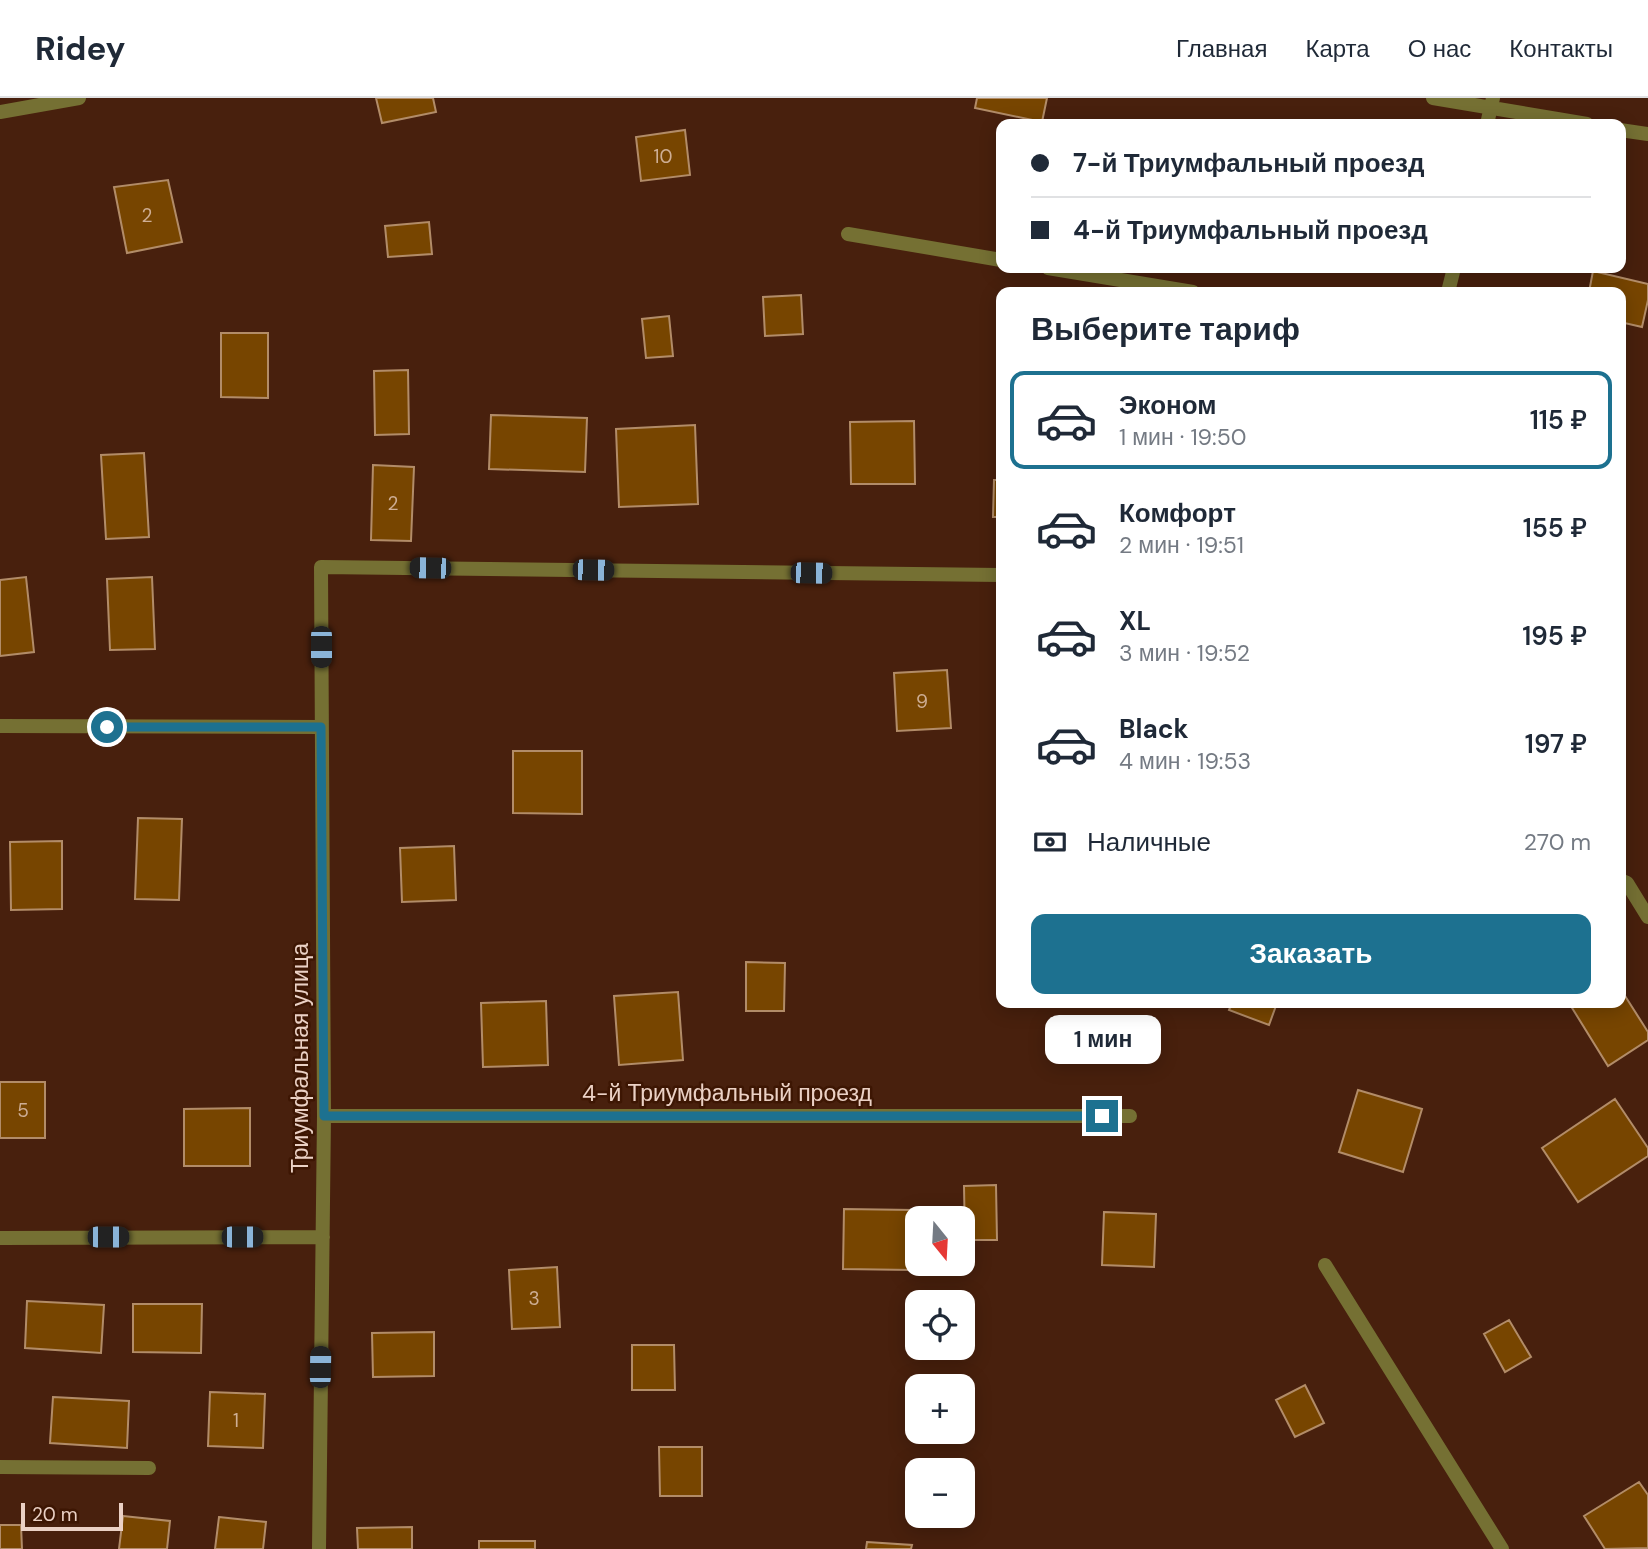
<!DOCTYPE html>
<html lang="ru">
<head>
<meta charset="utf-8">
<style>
  :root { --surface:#fff; --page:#f6f6f7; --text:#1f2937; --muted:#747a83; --line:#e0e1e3; --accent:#1d7190 }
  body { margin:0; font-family:"DM Sans",sans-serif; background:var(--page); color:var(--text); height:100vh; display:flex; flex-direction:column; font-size:26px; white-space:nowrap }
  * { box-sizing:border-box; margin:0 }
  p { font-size:23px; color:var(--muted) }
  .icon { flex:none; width:38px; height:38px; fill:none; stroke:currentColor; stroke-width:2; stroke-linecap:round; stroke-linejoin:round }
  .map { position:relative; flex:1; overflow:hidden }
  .details { position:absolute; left:996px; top:189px; width:630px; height:721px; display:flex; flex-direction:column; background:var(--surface); border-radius:14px; box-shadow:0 4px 18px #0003 }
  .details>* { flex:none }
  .hud { position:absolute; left:996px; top:21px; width:630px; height:154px; border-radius:14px; box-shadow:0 4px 18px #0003; display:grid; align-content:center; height:154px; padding:0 35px; background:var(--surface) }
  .needle { width:46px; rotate:162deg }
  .controls { position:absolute; left:905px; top:1108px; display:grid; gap:14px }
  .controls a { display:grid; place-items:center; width:70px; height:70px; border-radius:14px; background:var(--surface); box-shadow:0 4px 18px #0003; font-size:35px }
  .scale { position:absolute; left:21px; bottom:18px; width:102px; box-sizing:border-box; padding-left:7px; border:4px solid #ebd1c5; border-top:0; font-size:19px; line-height:24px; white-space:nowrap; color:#ebd1c5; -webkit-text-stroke:5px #3d1603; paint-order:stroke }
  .end { position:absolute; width:32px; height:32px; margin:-16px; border:9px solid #1d7190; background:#fff; box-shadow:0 0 0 4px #fff }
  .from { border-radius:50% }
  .bubble { position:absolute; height:49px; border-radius:14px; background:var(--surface); box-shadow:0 4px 18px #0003; font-size:23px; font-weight:600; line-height:49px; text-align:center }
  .car { position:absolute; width:21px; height:42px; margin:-21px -10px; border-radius:9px; box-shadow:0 0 5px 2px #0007; background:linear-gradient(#222 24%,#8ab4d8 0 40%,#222 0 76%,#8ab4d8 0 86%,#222 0) }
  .hud b { display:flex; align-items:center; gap:24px; height:66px; font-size:26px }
  .hud b+b { border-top:2px solid var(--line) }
  .hud i { width:18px; height:18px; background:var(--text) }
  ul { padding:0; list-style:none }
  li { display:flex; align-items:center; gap:21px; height:98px; margin:0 14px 10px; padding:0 21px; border:4px solid transparent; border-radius:14px }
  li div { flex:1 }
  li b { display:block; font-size:26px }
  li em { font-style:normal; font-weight:600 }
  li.selected { border-color:var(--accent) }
  li>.icon { width:63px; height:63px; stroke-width:1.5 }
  h2 { padding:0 35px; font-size:32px; line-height:84px }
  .pay { display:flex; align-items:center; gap:18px; height:77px; padding:0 35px; font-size:26px }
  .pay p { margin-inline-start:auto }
  .action { display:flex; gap:14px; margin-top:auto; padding:14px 35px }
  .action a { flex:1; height:80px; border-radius:14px; background:var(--accent); color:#fff; font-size:28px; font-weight:600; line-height:80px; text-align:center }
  header { display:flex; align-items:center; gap:42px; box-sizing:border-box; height:98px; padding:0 35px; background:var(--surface); border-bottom:2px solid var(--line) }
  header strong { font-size:33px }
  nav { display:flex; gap:38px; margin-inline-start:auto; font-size:24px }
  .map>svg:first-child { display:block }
  .building { fill:#774500; stroke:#b28c68; stroke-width:2 }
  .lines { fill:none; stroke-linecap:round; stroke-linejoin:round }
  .lane { stroke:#757033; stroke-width:14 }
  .street { stroke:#757033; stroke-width:14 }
  .route { stroke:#1d7190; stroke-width:9 }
  .labels { text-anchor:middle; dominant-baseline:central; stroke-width:5; stroke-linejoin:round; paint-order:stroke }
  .number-label { font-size:19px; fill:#ceae94 }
  .street-label { font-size:23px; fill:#ebd1c5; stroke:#3d1603 }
</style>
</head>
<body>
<header>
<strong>Ridey</strong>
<nav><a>Главная</a><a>Карта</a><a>О нас</a><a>Контакты</a></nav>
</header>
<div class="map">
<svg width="1648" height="1451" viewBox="0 0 1648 1451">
  <rect width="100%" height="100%" fill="#48200d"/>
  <path class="building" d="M 376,0 L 433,0 L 436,14 L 382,25 Z
    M 977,0 L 1047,0 L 1042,24 L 975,10 Z
    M 685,32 L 690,77 L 641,83 L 636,39 Z
    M 168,82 L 182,144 L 127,155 L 114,89 Z
    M 429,124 L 432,156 L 388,159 L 385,128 Z
    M 429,124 L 432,156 L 388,159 L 385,128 Z
    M 1593,173 L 1648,186 L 1648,202 L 1642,229 L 1620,224 L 1620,194 L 1589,194 Z
    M 801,197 L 803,236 L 765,238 L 763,199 Z
    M 669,218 L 673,258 L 646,260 L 642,221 Z
    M 669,218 L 673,258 L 646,260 L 642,221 Z
    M 221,235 L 268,235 L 268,300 L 221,299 Z
    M 221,235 L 268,235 L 268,300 L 221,299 Z
    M 408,272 L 409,336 L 375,337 L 374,273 Z
    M 408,272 L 409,336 L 375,337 L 374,273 Z
    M 491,317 L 587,320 L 585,374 L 489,371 Z
    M 914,323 L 915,386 L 851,386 L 850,324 Z
    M 914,323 L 915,386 L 851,386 L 850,324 Z
    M 695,327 L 698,406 L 619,409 L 616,331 Z
    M 144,355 L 149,439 L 106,441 L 101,357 Z
    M 373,367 L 414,369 L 411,443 L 371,442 Z
    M 994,382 L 1001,382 L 1001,419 L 993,419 Z
    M 26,479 L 34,554 L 0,558 L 0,482 Z
    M 152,479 L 155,551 L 110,552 L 107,481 Z
    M 947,572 L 951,630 L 897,633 L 894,575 Z
    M 513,653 L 582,653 L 582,716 L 513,715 Z
    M 138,720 L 182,721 L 179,802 L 135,801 Z
    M 62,743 L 62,811 L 11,812 L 10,744 Z
    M 454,748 L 456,802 L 402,804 L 400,750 Z
    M 746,864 L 785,865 L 784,913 L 746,913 Z
    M 1620,890 L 1648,934 L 1648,942 L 1608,968 L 1569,905 L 1620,905 Z
    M 678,894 L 683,962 L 619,967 L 614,898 Z
    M 546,903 L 548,967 L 483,969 L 481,905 Z
    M 1232,905 L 1277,905 L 1269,927 L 1229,912 Z
    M 1232,905 L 1277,905 L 1269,927 L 1229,912 Z
    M 0,984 L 45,984 L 45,1040 L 0,1040 Z
    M 1358,992 L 1422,1011 L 1403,1074 L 1339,1054 Z
    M 1358,992 L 1422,1011 L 1403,1074 L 1339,1054 Z
    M 1615,1001 L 1648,1050 L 1648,1058 L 1578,1104 L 1542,1050 Z
    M 1615,1001 L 1648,1050 L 1648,1058 L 1578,1104 L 1542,1050 Z
    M 250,1010 L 250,1068 L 184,1068 L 184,1011 Z
    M 996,1087 L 997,1142 L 965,1142 L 964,1088 Z
    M 996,1087 L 997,1142 L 965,1142 L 964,1088 Z
    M 844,1111 L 913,1112 L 912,1172 L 843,1171 Z
    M 844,1111 L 913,1112 L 912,1172 L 843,1171 Z
    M 1104,1114 L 1156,1116 L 1154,1169 L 1102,1167 Z
    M 1104,1114 L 1156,1116 L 1154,1169 L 1102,1167 Z
    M 557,1169 L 560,1229 L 512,1231 L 509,1172 Z
    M 27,1203 L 104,1207 L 101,1255 L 25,1250 Z
    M 133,1206 L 202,1206 L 201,1255 L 133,1254 Z
    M 1509,1222 L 1531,1259 L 1505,1274 L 1484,1236 Z
    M 434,1234 L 434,1278 L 373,1279 L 372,1235 Z
    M 632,1247 L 674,1247 L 675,1292 L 632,1292 Z
    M 1305,1287 L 1324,1325 L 1295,1339 L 1276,1302 Z
    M 210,1294 L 265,1296 L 263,1350 L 208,1348 Z
    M 53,1299 L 129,1303 L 127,1350 L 50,1345 Z
    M 659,1349 L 702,1349 L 702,1398 L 660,1398 Z
    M 1639,1384 L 1648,1397 L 1648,1450 L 1605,1451 L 1584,1418 Z
    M 1639,1384 L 1648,1397 L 1648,1450 L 1605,1451 L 1584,1418 Z
    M 123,1418 L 170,1423 L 167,1451 L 119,1451 Z
    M 219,1419 L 266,1424 L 263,1451 L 215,1451 Z
    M 0,1427 L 21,1427 L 22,1451 L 0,1451 Z
    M 412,1429 L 412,1451 L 358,1451 L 357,1430 Z
    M 479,1443 L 535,1443 L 535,1451 L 479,1451 Z
    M 867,1444 L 912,1447 L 911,1451 L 866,1451 Z"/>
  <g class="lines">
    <path class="lane" d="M 1620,782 L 1627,785 L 1648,819
      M 1325,1167 L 1502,1451
      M 0,1369 L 149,1370"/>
    <path class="street" d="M 1433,0 L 1587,26
      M 0,14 L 79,0
      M 1487,26 L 1493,0
      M 1620,32 L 1648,36
      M 848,136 L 1001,162
      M 1048,170 L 1193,194
      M 1448,194 L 1454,170
      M 0,628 L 321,629
      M 324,1018 L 1130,1018
      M 0,1140 L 323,1139
      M 319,1451 L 324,1018 L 321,469 L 1001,477"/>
  </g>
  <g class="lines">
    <path class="route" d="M 107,629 L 321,629 L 324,1018 L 1102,1018"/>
  </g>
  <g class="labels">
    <g class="number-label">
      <text x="663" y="58">10</text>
      <text x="147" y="117">2</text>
      <text x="393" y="405">2</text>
      <text x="922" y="603">9</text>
      <text x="23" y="1012">5</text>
      <text x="534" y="1200">3</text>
      <text x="236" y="1322">1</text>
    </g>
    <g class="street-label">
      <text transform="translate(300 960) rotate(-90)">Триумфальная улица</text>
      <text x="727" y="995">4-й Триумфальный проезд</text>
    </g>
  </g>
</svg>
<div class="controls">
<a><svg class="needle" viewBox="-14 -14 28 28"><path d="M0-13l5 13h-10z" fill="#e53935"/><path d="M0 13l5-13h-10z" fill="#747a83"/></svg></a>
<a><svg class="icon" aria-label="locate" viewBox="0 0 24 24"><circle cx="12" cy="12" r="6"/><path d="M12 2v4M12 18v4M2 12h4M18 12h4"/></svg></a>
<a>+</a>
<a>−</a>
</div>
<div class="scale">20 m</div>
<i class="end from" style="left:107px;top:629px"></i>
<i class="end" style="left:1102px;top:1018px"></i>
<div class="bubble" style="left:1045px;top:917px;width:116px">1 мин</div>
<i class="car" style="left:430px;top:470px;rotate:271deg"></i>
<i class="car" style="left:593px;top:472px;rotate:91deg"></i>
<i class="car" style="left:811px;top:475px;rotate:91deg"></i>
<i class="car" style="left:321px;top:549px;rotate:180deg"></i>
<i class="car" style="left:108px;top:1139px;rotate:90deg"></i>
<i class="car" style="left:242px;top:1139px;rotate:90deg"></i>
<i class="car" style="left:320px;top:1269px;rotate:1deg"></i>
<div class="hud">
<b><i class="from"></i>7-й Триумфальный проезд</b>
<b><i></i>4-й Триумфальный проезд</b>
</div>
<section class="details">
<h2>Выберите тариф</h2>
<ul>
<li class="selected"><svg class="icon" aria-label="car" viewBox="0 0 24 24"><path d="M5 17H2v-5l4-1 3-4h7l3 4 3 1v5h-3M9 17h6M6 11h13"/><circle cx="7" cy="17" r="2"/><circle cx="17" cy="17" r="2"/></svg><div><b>Эконом</b><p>1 мин · 19:50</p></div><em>115 ₽</em></li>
<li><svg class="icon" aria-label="car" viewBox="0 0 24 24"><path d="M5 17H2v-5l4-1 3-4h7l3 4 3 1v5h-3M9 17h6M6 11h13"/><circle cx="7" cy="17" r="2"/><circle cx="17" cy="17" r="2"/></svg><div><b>Комфорт</b><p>2 мин · 19:51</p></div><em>155 ₽</em></li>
<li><svg class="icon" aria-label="car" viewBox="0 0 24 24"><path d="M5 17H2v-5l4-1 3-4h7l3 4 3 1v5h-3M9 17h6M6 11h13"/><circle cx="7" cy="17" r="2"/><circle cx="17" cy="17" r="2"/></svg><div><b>XL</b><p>3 мин · 19:52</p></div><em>195 ₽</em></li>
<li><svg class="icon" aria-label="car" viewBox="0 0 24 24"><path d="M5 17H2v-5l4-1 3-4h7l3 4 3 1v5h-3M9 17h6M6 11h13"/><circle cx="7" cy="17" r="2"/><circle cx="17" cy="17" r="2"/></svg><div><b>Black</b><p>4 мин · 19:53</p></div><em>197 ₽</em></li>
</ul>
<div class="pay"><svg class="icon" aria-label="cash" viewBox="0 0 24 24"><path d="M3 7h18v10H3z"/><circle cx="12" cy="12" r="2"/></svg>Наличные<p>270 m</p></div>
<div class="action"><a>Заказать</a></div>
</section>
</div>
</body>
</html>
